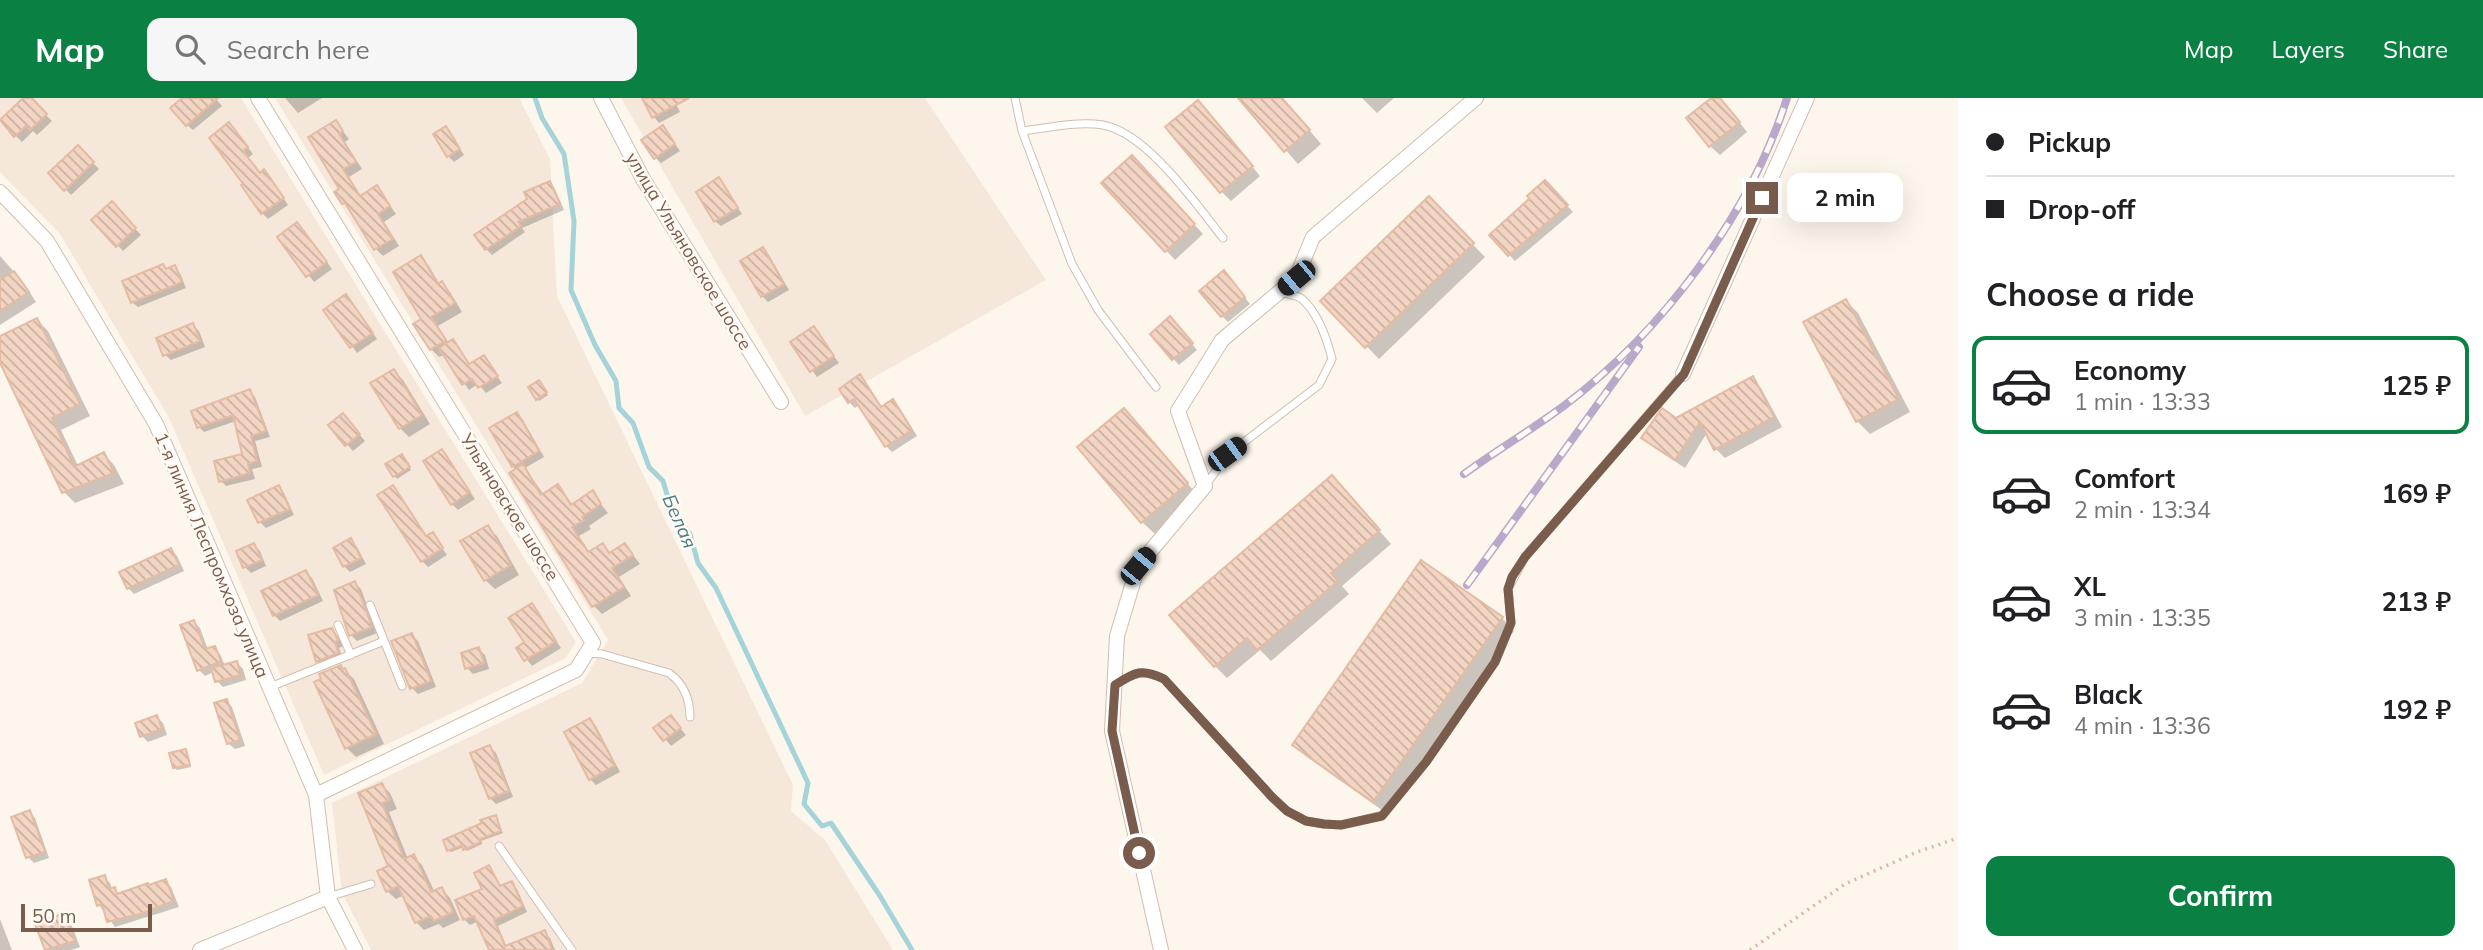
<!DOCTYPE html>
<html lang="en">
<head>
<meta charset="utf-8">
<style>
  :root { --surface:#fff; --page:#f6f6f6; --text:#202124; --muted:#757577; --line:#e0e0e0; --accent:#0b8043 }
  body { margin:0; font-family:Mulish,sans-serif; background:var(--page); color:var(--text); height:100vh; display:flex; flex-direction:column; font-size:26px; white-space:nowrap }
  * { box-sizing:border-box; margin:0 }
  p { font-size:23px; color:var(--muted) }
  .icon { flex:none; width:38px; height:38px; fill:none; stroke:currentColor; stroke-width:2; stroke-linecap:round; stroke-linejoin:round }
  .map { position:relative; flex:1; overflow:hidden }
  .drawer { display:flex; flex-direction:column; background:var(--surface); width:525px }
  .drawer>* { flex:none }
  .banner { display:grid; align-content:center; height:154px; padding:0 28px; background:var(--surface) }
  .scale { position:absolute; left:21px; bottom:18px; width:131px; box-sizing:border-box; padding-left:7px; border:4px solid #7a5c4d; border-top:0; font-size:19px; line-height:24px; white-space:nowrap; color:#7a5c4d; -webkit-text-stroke:5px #fffaf3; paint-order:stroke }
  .end { position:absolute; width:32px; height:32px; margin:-16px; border:9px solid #7a5c4d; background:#fff; box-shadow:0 0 0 4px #fff }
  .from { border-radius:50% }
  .bubble { position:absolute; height:49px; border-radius:14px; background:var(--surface); box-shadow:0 7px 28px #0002; font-size:23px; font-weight:700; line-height:49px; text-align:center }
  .car { position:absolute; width:21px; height:42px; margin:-21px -10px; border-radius:9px; box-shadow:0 0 5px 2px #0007; background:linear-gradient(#222 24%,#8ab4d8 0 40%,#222 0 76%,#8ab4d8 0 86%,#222 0) }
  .banner b { display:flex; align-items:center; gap:24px; height:66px; font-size:26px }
  .banner b+b { border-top:2px solid var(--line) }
  .banner i { width:18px; height:18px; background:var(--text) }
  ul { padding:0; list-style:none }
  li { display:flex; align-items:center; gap:21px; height:98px; margin:0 14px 10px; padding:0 14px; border:4px solid transparent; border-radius:14px }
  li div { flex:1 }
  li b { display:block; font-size:26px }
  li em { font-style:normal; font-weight:700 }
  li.current { border-color:var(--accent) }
  li>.icon { width:63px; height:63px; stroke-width:1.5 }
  h2 { padding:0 28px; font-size:32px; line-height:84px }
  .action { display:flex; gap:14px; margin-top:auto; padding:14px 28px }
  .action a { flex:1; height:80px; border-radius:14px; background:var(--accent); color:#fff; font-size:28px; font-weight:700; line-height:80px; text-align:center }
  header { display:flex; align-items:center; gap:42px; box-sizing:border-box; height:98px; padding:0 35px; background:var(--accent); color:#fff }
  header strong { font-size:33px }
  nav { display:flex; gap:38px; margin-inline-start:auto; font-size:24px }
  .search { width:490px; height:63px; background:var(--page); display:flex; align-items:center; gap:18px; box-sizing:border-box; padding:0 24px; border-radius:14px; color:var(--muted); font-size:26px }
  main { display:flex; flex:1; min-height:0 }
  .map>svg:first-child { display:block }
  .residential { fill:#f5e8da }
  .shadow { fill:#0003 }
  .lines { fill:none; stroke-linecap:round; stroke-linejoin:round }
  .stream { stroke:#a5d3da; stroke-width:5 }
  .building { fill:url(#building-back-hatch); stroke:#e6bba3; stroke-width:2 }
  .service-casing { stroke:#d1beb0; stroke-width:9 }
  .minor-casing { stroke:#d1beb0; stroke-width:16 }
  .path { stroke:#d9b8a5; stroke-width:3.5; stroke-dasharray:2 5; stroke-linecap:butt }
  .service { stroke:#fff; stroke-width:7 }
  .minor { stroke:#fff; stroke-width:14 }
  .rail-casing { stroke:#b9a8c9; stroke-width:8 }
  .rail { stroke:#fffaf3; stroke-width:5; stroke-dasharray:16; stroke-linecap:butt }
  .route { stroke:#7a5c4d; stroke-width:9 }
  .labels { text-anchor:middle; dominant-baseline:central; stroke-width:5; stroke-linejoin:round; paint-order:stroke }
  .street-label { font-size:18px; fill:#7a5c4d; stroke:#fffaf3 }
  .water-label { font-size:19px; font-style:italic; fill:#437c86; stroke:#fffaf3 }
</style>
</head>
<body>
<header>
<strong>Map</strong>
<div class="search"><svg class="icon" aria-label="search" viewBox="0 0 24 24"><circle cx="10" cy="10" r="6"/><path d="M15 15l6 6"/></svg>Search here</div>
<nav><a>Map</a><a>Layers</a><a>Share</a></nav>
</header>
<main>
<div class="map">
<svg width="1958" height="852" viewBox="0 0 1958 852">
  <defs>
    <pattern id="building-back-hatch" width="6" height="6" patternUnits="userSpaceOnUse" patternTransform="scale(1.75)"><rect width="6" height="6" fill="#f3d5c3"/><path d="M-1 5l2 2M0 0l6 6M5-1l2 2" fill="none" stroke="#cab0a1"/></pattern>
  </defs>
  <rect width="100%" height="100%" fill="#fdf6ec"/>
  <path class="residential" d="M 0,0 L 241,0 L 576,544 L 566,560 L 324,677 L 169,320 L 60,136 L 0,74 Z
    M 275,0 L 519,0 L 550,61 L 557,198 L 793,687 L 791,713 L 825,742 L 893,852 L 371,852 L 342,795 L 332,705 L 582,585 L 608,542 Z
    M 621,0 L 925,0 L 1046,182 L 805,318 Z"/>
  <path class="shadow" d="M 26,0 L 29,0 L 52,23 L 37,37 L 33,33 L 22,44 L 1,23 Z
    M 184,0 L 215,0 L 222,8 L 193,32 L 187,27 Z
    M 285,0 L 322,0 L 298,15 Z
    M 644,0 L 673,0 L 680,14 L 659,25 L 654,19 Z
    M 1240,0 L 1282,0 L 1321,46 L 1298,66 Z
    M 1362,0 L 1394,0 L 1377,15 Z
    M 1714,0 L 1718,0 L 1726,7 L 1747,34 L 1720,57 L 1710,48 Z
    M 1207,14 L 1260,78 L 1231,103 L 1222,94 Z
    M 336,24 L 349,41 L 345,44 L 362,71 L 349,79 L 361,99 L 377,89 L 396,116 L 384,124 L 399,148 L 383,158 L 376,151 L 352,112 L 344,105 Z
    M 446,30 L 464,57 L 454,64 L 448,58 Z
    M 235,33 L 253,56 L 248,60 L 260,76 L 270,80 L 288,107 L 268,121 L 262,115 L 246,86 Z
    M 668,36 L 680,53 L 661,65 L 655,59 Z
    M 78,50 L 99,71 L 71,97 L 51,75 Z
    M 1141,68 L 1203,136 L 1175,162 L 1104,85 Z
    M 719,82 L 742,116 L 721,128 L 715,123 Z
    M 1545,84 L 1573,114 L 1515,163 L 1491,137 L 1532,101 Z
    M 550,85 L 555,91 L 564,112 L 522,130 L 525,134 L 492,157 L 486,151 L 529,102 Z
    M 1429,101 L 1485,159 L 1379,261 L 1323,203 Z
    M 112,106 L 141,137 L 123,153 L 94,122 Z
    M 303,132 L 332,171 L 314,184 L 279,139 Z
    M 763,151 L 769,157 L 789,192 L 768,204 L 762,198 Z
    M 0,158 L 23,184 L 36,204 L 0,227 Z
    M 420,160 L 429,168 L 440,187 L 442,186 L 450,194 L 462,214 L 438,228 L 449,246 L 453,243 L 459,249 L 470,267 L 484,259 L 502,285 L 486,295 L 478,286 L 469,292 L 444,257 L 439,259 L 431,251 L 423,222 Z
    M 174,169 L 180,175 L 186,190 L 138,209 L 132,204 L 167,172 Z
    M 1229,181 L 1250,206 L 1228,224 L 1222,218 Z
    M 1846,203 L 1858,215 L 1910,314 L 1870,336 L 1857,323 Z
    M 351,204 L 377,241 L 357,255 L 326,212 Z
    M 37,222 L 48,233 L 90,318 L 61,332 L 78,368 L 104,356 L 114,367 L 124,386 L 75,405 L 64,394 L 0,261 L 0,240 Z
    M 193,227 L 199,233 L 205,249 L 171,262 L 165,257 Z
    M 1176,227 L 1197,252 L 1179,267 L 1152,236 Z
    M 814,230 L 839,265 L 817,279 L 792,244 Z
    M 394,273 L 403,282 L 430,326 L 409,339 L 400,330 Z
    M 860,279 L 883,310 L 893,303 L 899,309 L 917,338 L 892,354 L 886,348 L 860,306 L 855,310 L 849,304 Z
    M 1752,280 L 1761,290 L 1782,329 L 1725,360 L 1716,351 L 1707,335 L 1685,370 L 1653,349 L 1644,340 Z
    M 541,287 L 548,297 L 539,303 L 537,300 Z
    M 250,293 L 255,299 L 270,339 L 255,343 L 262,369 L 252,371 L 255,381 L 226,388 L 221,383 L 244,357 L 236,323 L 204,334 L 199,329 Z
    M 517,316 L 523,322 L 544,359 L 525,370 L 544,397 L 558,388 L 573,407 L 592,395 L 608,415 L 589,428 L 591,431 L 579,438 L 590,455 L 603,447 L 611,456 L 625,447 L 640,466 L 619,479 L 631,498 L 602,516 L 594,508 L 513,368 Z
    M 349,324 L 365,343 L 353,353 L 331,328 Z
    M 1136,324 L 1199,399 L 1155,436 L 1142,424 Z
    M 442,353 L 475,401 L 458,412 L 452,406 Z
    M 404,361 L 411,372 L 397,381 L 388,367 Z
    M 1332,379 L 1391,446 L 1342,488 L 1349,496 L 1271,563 L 1260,552 L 1227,580 L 1215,568 Z
    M 278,389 L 284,395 L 294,417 L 266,430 L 260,424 L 249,403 Z
    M 393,389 L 427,440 L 432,436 L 447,457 L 428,469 L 422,463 Z
    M 487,429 L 497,438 L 519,477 L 495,491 L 485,482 Z
    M 351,443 L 357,449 L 366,466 L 350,474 L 344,468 Z
    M 254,447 L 260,453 L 266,468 L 251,475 L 245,469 Z
    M 171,452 L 177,458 L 184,473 L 134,496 L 128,490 Z
    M 306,474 L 312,480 L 323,503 L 280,523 L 274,517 Z
    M 355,485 L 361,491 L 377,535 L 357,543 L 351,537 Z
    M 532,507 L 561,550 L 532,568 L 518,550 L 527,545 Z
    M 1502,520 L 1514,533 L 1386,715 L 1307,659 L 1294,646 Z
    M 194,524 L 200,530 L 208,552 L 214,550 L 220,556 L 225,568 L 237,565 L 243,571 L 246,582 L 223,589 L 217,583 L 214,574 L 205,578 L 199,572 Z
    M 332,532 L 338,538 L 343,548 L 339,550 L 343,561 L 323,569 L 318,563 Z
    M 412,537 L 418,543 L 436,589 L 418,596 L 412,590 Z
    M 479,551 L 485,557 L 489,571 L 473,576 L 467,570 Z
    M 341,569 L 354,581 L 384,646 L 356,659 L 347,650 Z
    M 226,603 L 232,609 L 245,648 L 235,651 L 229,646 L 216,607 Z
    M 157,619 L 163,625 L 167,637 L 148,644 L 142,638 Z
    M 671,619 L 686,637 L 671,648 L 656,630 Z
    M 590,622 L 596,628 L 620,674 L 596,687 L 590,681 Z
    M 490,649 L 496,655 L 513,699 L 496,706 L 490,700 Z
    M 186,653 L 191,669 L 177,672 L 174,669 Z
    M 382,687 L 390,695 L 397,711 L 389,714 L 408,761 L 414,759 L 422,767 L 435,795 L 442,791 L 450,800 L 460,822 L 443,830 L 439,826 L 424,832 L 416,824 L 404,797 L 396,801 L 387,793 L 390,769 L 360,696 Z
    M 29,714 L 35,720 L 49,760 L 34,765 L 28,759 Z
    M 495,719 L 503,735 L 481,743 L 482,746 L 467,753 L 464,749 L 451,754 L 448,752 Z
    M 489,770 L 502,789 L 512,785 L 517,791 L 527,814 L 498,828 L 508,852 L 490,852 L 479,823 L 470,827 L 464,821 L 485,792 Z
    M 104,779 L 110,785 L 112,791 L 120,797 L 165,783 L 171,789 L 179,809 L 115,829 L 99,807 Z
    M 64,817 L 70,823 L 80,849 L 71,852 L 47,852 L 37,827 Z
    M 0,821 L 12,852 L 0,852 Z
    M 544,834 L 550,840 L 555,852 L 536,852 L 531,839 Z"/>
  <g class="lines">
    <path class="stream" d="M 535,0 L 542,20 L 564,56 L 574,123 L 571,192 L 595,247 L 616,283 L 619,310 L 633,325 L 649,369 L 663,383 L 671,410 L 690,436 L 698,465 L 716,490 L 808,685 L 804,706 L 822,728 L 831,725 L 880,798 L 912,852"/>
  </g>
  <path class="building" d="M 23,0 L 32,0 L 47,16 L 30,32 L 26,28 L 14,39 L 0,22 Z
    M 182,0 L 218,0 L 186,28 L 170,10 Z
    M 642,0 L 689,0 L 652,20 Z
    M 1238,0 L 1282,0 L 1310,32 L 1284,54 Z
    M 1711,0 L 1720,0 L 1740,24 L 1709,49 L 1686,20 Z
    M 1198,2 L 1253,68 L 1220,95 L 1165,29 Z
    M 336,22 L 343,33 L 339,36 L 356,64 L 343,71 L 360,98 L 377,87 L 390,108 L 378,116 L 393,141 L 374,152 L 345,105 L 342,106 L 334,94 L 339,91 L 308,39 Z
    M 229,24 L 248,49 L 243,53 L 260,75 L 264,71 L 284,100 L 261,116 L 241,87 L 243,86 L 209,40 Z
    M 663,27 L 675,46 L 654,61 L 641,42 Z
    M 446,28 L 460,51 L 447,59 L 433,36 Z
    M 78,47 L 94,64 L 64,93 L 48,75 Z
    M 1132,57 L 1195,126 L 1165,154 L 1101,85 Z
    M 719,79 L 738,110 L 714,124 L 696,94 Z
    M 1545,82 L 1568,107 L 1508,158 L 1489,137 L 1529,101 L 1527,98 Z
    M 550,83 L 560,106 L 518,124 L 521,128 L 485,152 L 474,137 L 527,101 L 524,94 Z
    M 1429,98 L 1474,145 L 1365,250 L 1320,203 Z
    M 112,103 L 136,130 L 116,149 L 91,122 Z
    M 297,124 L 327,164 L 306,179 L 277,139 Z
    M 763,149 L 784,186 L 761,199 L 740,163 Z
    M 421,157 L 438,186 L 442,183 L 455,205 L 431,219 L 446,242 L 430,252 L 413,226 L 421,221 L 393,174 Z
    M 163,166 L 166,171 L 175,167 L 182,184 L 131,205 L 122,183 Z
    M 1224,172 L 1245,199 L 1221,219 L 1199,193 Z
    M 14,173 L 29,194 L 0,213 L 0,182 Z
    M 346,196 L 373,235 L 350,250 L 323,212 Z
    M 1846,201 L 1899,301 L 1856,324 L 1803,224 Z
    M 1170,218 L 1193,245 L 1172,262 L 1150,236 Z
    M 37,220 L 80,306 L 52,320 L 74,369 L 104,354 L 114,375 L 62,395 L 0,265 L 0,238 Z
    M 193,225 L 200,243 L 163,258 L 156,240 Z
    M 814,228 L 834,258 L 810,274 L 790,244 Z
    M 453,241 L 469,266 L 484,257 L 498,278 L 478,290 L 472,281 L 462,287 L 439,250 Z
    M 394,271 L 422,317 L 399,331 L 370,285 Z
    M 860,276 L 881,309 L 893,301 L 912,332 L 885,349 L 854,301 L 848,305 L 839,291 Z
    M 1753,278 L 1774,319 L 1714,352 L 1700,324 L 1675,362 L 1641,340 L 1662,310 L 1676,320 Z
    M 539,282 L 547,294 L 536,302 L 528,289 Z
    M 250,291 L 266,333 L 251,338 L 257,363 L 248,366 L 250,375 L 219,384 L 214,363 L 242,356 L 233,317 L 197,330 L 191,313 Z
    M 1124,310 L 1188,385 L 1141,425 L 1077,349 Z
    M 517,314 L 539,353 L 512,369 L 489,330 Z
    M 343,315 L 360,336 L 345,348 L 328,327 Z
    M 442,351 L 470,394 L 451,407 L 423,363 Z
    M 402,356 L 410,369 L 393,379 L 385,366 Z
    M 523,366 L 541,397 L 558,386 L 571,407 L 593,392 L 601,406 L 582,419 L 584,422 L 572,429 L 588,454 L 603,445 L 609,455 L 625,445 L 633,457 L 612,470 L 624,489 L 592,509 L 509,375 Z
    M 1332,377 L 1380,432 L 1331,475 L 1338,483 L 1257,552 L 1247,540 L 1214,569 L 1169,517 Z
    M 279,387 L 290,411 L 258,425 L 247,402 Z
    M 393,387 L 426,438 L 433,434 L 443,450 L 421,464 L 377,397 Z
    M 488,427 L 511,467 L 484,483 L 460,443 Z
    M 351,440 L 361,460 L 343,469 L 333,450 Z
    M 254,445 L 262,462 L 243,470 L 236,453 Z
    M 171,450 L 179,467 L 127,491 L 119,474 Z
    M 1421,462 L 1503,519 L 1373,704 L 1292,647 Z
    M 306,472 L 318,497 L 273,518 L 261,493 Z
    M 355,483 L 372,529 L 349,538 L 334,492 Z
    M 532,505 L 556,543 L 524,563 L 516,550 L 524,544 L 508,520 Z
    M 194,522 L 205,551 L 215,548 L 221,563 L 197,573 L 180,527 Z
    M 332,530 L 338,542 L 335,544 L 338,555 L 316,564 L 308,537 Z
    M 412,535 L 431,583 L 410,591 L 391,543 Z
    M 479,549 L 484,565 L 465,571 L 461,555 Z
    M 237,563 L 241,577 L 215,584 L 211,570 Z
    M 341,567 L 342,571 L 345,570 L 376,636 L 345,651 L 314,584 L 321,581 L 319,576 Z
    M 227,601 L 240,642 L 227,646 L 214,605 Z
    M 157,617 L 162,631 L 140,639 L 135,625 Z
    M 671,617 L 681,630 L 663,643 L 653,630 Z
    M 590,620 L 615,667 L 589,682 L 564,634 Z
    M 490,647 L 509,693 L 489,701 L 470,655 Z
    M 186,651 L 190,667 L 173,670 L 169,655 Z
    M 382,685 L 390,702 L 382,705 L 404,761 L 414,756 L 431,794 L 442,789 L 453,814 L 434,823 L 431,818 L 415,825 L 398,788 L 386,794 L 377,773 L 388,768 L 358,695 Z
    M 30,712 L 45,754 L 26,760 L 11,719 Z
    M 496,717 L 501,733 L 480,741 L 481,744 L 463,752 L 462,747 L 447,753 L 443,742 L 482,725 L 480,722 Z
    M 489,767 L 500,788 L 512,783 L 523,808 L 494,822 L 505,848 L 545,832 L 552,852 L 489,852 L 474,818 L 463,822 L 455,802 L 482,791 L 474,775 Z
    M 105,777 L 109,791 L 115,789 L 117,796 L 148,785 L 149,787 L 166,781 L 174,803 L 140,816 L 107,824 L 102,806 L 97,808 L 89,782 Z
    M 64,815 L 75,843 L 45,852 L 35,826 Z"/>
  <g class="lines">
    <g class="service-casing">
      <path id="service" d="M 1015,0 L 1022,33 L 1072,166 L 1098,212 L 1156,289
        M 1022,33 C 1049,30 1076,23 1103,27 C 1147,35 1196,106 1223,140
        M 1206,387 L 1227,357 L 1319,287 L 1332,261 C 1327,241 1318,215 1302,201 C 1297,197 1287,196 1281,194
        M 370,507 L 402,588
        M 338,527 L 351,557
        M 587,555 L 602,556 L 669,575 C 684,586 690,601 690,619
        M 1116,586 C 1136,574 1142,571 1164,581 L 1272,699 L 1287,713 L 1306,723 L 1324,726 L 1341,727 L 1382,717 L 1426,664 L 1495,564 L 1511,525 L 1508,491 L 1525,459 L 1683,276
        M 270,589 L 384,543
        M 499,748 L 572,852
        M 328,799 L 371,786"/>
    </g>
    <g class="minor-casing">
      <path id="minor" d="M 258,0 L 593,545 L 576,572 L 316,697
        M 601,0 L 643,81 L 781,304
        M 0,94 L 47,143 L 156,326 L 316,697 L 328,799 L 355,852
        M 1683,276 L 1807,0
        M 200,852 L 328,799
        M 1161,852 L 1112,633 L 1117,538 L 1138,468 L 1205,388 L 1178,313 L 1222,242 L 1296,180 L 1313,139 L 1476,0"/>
    </g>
    <path class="path" d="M 1750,852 L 1845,786 L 1917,754 L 1958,740"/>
    <use href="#service" class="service"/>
    <use href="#minor" class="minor"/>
    <g class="rail-casing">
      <path id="rail" d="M 1464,376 C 1497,352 1533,331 1565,307 C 1662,234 1751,115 1787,0
        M 1467,487 L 1639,249"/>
    </g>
    <use href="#rail" class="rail"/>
  </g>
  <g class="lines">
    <path class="route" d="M 1139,755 L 1112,633 L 1115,587 C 1135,574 1142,570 1164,581 L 1272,699 L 1287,713 L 1306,723 L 1324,726 L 1341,727 L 1382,718 L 1426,664 L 1495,564 L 1511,525 L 1508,491 L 1512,479 L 1525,459 L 1684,276 L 1762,100"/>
  </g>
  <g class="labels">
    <g class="street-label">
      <text transform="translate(689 153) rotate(59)">улица Ульяновское шоссе</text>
      <text transform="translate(510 409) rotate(58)">Ульяновское шоссе</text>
      <text transform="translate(212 457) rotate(67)">1-я линия Леспромхоза улица</text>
    </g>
    <g class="water-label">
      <text transform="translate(680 423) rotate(66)">Белая</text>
    </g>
  </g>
</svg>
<div class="scale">50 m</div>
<i class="end from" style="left:1139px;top:755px"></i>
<i class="end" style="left:1762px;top:100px"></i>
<div class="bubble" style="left:1787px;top:75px;width:116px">2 min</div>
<i class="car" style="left:1296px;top:180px;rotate:230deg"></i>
<i class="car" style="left:1227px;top:356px;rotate:54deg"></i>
<i class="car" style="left:1138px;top:468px;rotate:40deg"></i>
</div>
<section class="drawer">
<div class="banner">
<b><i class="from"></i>Pickup</b>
<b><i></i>Drop-off</b>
</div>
<h2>Choose a ride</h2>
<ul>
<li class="current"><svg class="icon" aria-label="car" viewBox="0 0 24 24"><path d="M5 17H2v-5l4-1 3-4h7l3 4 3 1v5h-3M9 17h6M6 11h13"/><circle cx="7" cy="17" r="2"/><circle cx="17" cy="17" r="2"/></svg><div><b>Economy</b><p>1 min · 13:33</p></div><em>125 ₽</em></li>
<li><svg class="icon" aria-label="car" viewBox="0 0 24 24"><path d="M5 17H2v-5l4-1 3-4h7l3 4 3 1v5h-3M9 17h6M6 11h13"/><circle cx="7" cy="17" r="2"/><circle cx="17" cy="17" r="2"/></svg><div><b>Comfort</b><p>2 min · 13:34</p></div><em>169 ₽</em></li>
<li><svg class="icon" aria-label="car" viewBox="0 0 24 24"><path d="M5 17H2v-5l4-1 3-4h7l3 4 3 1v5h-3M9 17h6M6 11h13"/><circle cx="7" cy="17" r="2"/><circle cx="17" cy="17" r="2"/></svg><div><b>XL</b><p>3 min · 13:35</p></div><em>213 ₽</em></li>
<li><svg class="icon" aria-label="car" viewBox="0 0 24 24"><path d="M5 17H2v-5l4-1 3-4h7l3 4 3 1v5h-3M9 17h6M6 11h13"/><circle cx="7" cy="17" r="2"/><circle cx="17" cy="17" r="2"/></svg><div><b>Black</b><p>4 min · 13:36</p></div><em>192 ₽</em></li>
</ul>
<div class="action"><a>Confirm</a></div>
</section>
</main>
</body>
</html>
